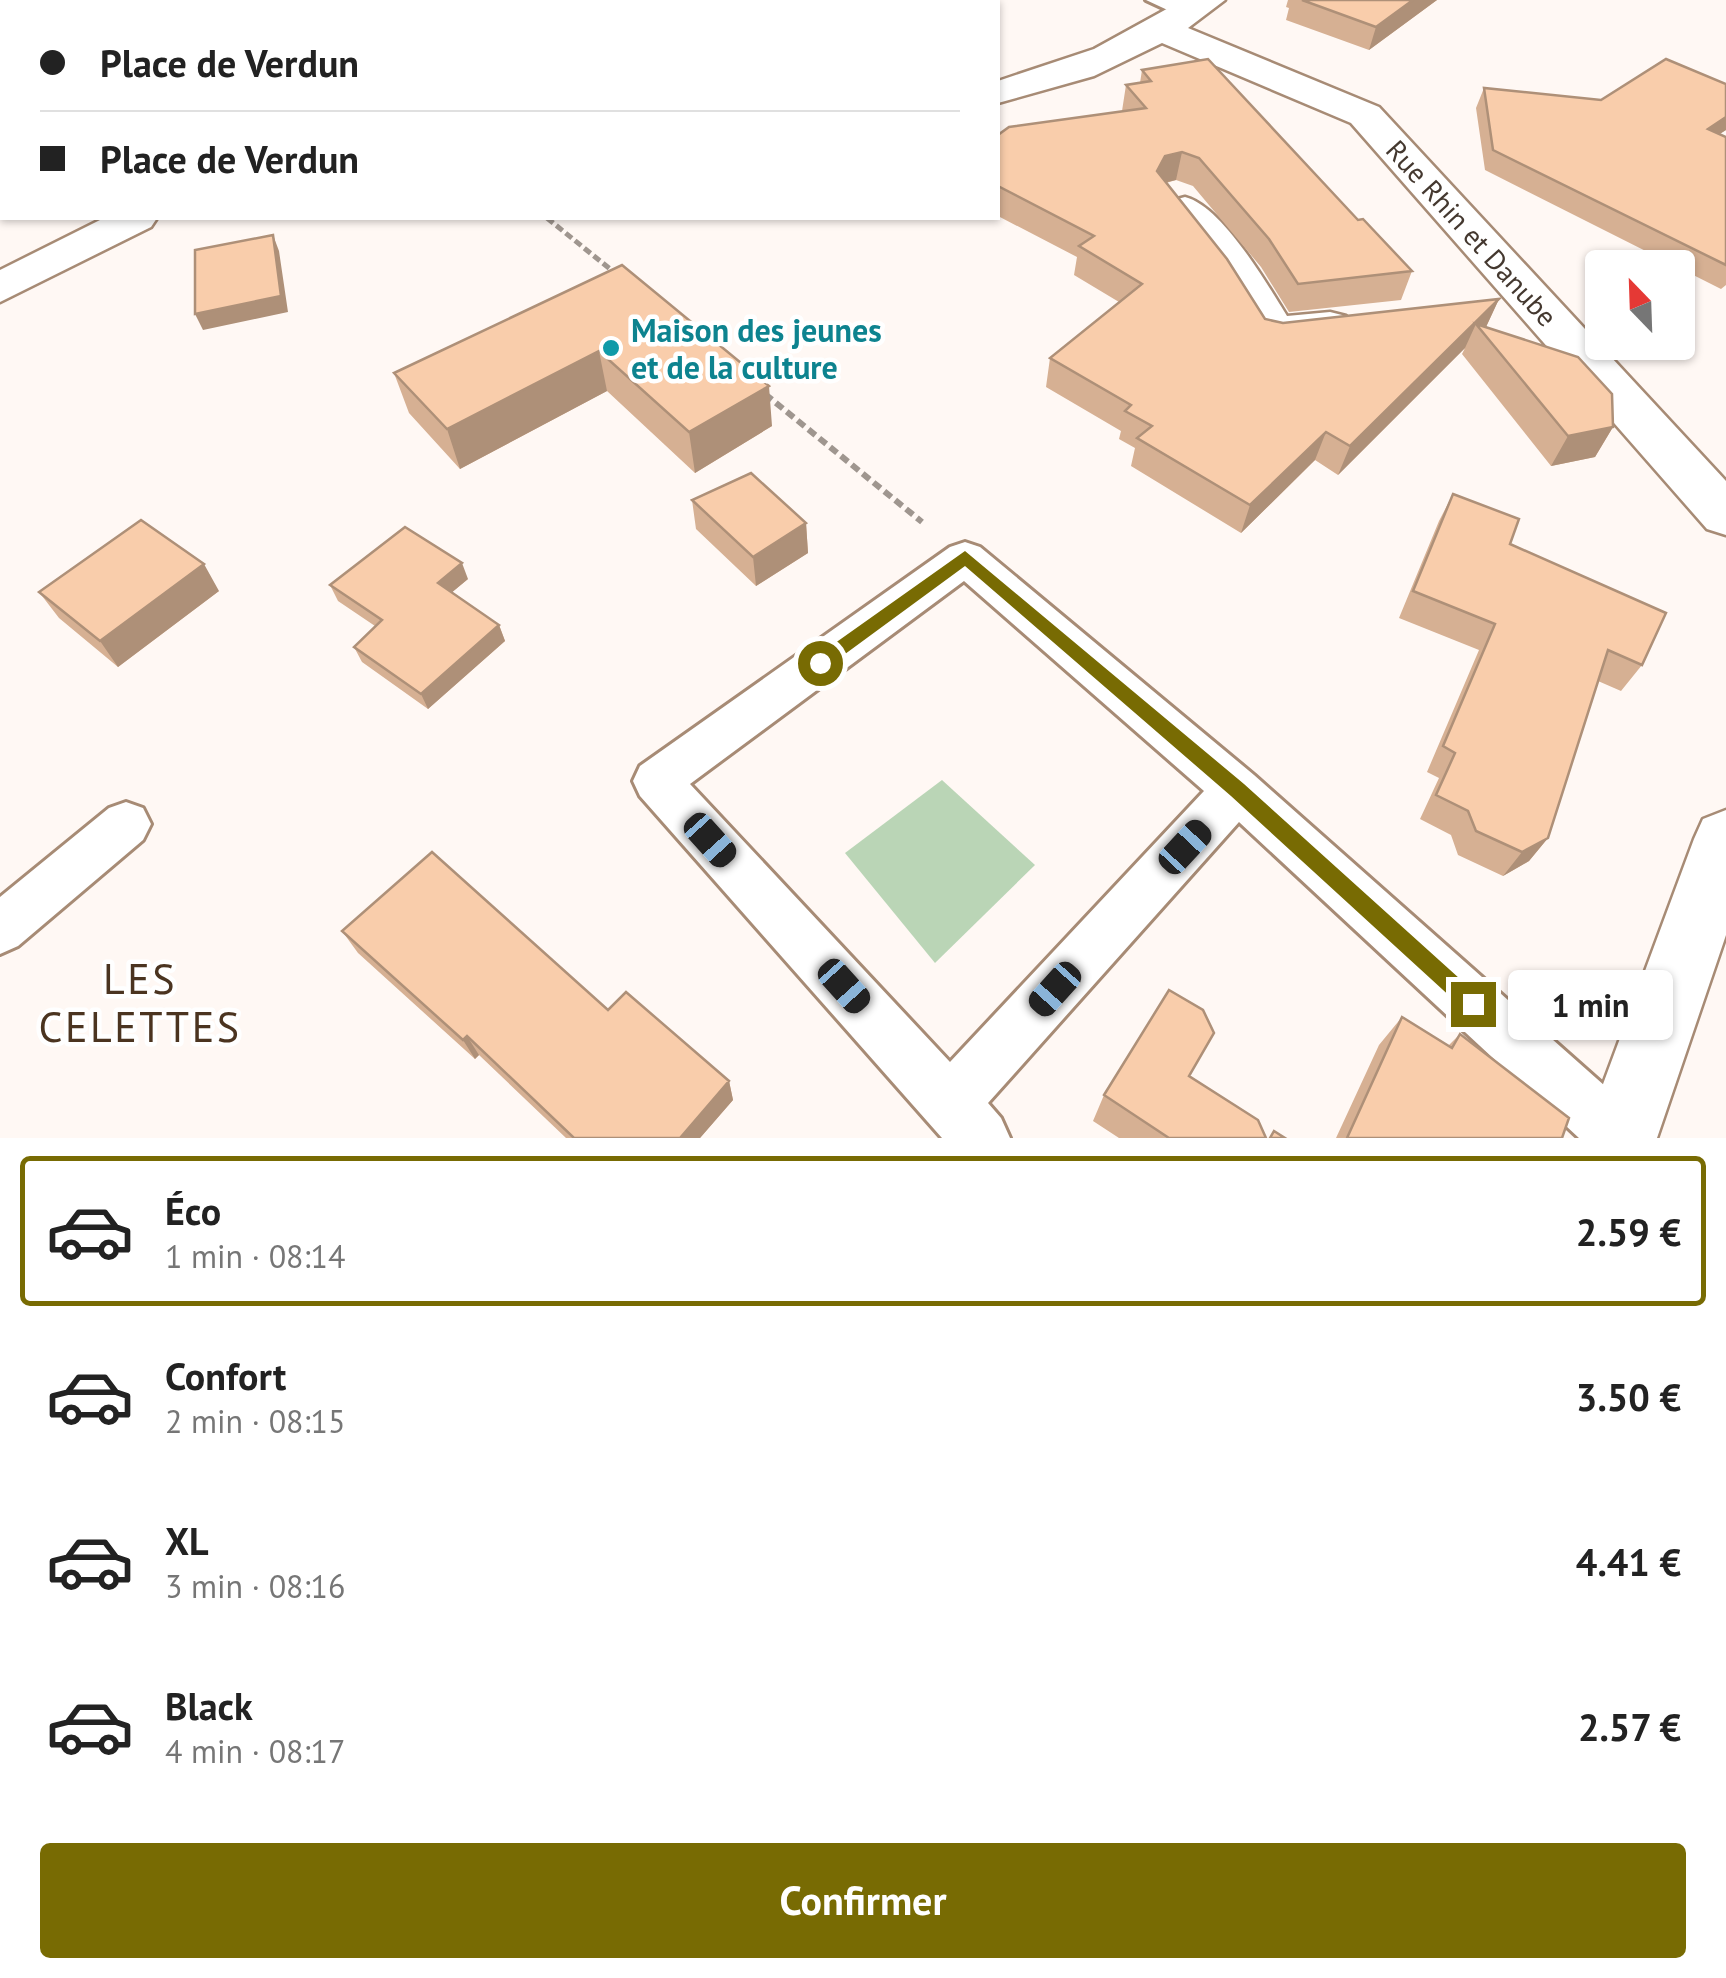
<!DOCTYPE html>
<html lang="fr">
<head>
<meta charset="utf-8">
<style>
  :root { --surface:#fff; --page:#f6f6f6; --text:#222; --muted:#767676; --line:#e0e0e0; --accent:#786b03 }
  body { margin:0; font-family:"PT Sans",sans-serif; background:var(--page); color:var(--text); height:100vh; display:flex; flex-direction:column; font-size:38px; white-space:nowrap }
  * { box-sizing:border-box; margin:0 }
  p { font-size:32px; color:var(--muted) }
  .icon { flex:none; width:55px; height:55px; fill:none; stroke:currentColor; stroke-width:2; stroke-linecap:round; stroke-linejoin:round }
  .map { position:relative; height:1138px; overflow:hidden }
  .sheet { display:flex; flex-direction:column; background:var(--surface); flex:1 }
  .sheet>* { flex:none }
  .banner { position:absolute; left:0px; top:0px; width:1000px; height:220px; box-shadow:0 2px 8px #0004; display:grid; align-content:center; height:220px; padding:0 40px; background:var(--surface) }
  .needle { width:65px; rotate:337deg }
  .controls { position:absolute; left:1585px; top:250px; display:grid; gap:20px }
  .controls a { display:grid; place-items:center; width:110px; height:110px; border-radius:10px; background:var(--surface); box-shadow:0 2px 8px #0004; font-size:50px }
  .end { position:absolute; width:45px; height:45px; margin:-22px; border:12px solid #786b03; background:#fff; box-shadow:0 0 0 5px #fff }
  .from { border-radius:50% }
  .bubble { position:absolute; height:70px; border-radius:10px; background:var(--surface); box-shadow:0 2px 8px #0004; font-size:32px; font-weight:800; line-height:70px; text-align:center }
  .car { position:absolute; width:30px; height:60px; margin:-30px -15px; border-radius:12px; box-shadow:0 0 8px 2px #0007; background:linear-gradient(#222 24%,#8ab4d8 0 40%,#222 0 76%,#8ab4d8 0 86%,#222 0) }
  .banner b { display:flex; align-items:center; gap:35px; height:95px; font-size:38px }
  .banner b+b { border-top:2px solid var(--line) }
  .banner i { width:25px; height:25px; background:var(--text) }
  ul { padding:18px 0 0; list-style:none }
  li { display:flex; align-items:center; gap:30px; height:150px; margin:0 20px 15px; padding:0 20px; border:5px solid transparent; border-radius:10px }
  li div { flex:1 }
  li b { display:block; font-size:38px }
  li em { font-style:normal; font-weight:800 }
  li.active { border-color:var(--accent) }
  li>.icon { width:90px; height:90px; stroke-width:1.5 }
  .primary-button { display:flex; gap:20px; margin-top:auto; padding:20px 40px }
  .primary-button a { flex:1; height:115px; border-radius:10px; background:var(--accent); color:#fff; font-size:40px; font-weight:800; line-height:115px; text-align:center }
  .map>svg:first-child { display:block }
  .green { fill:#bad5b6 }
  .lines { fill:none; stroke-linecap:round; stroke-linejoin:round }
  .service-casing { stroke:#a78b75; stroke-width:6 }
  .minor-casing { stroke:#a78b75; stroke-width:5 }
  .path-far1 { stroke:#9f968f; stroke-width:5; stroke-dasharray:8 4; stroke-linecap:butt }
  .path { stroke:#9f968f; stroke-width:6; stroke-dasharray:9 5; stroke-linecap:butt }
  .service { fill:#fff; fill-rule:evenodd }
  .minor { fill:#fff; fill-rule:evenodd }
  .wall { fill:#d6b093 }
  .shaded-wall { fill:#ae9078 }
  .building { fill:#f9cdab; stroke:#ae9078; stroke-width:2.5 }
  .route { fill:#786b03 }
  .culture-dot { fill:#0f9aa8; stroke:#fff; stroke-width:4 }
  .labels { text-anchor:middle; dominant-baseline:central; stroke-width:9; stroke-linejoin:round; paint-order:stroke }
  .far-street-label { font-size:28px; fill:#44382f; stroke:#fff }
  .culture-label { font-size:32px; font-weight:bold; fill:#0d838f; stroke:#fff; text-anchor:start }
  .near-neighbourhood-label { font-size:42px; letter-spacing:2.5px; fill:#4b3420; stroke:#fff }
</style>
</head>
<body>
<div class="map">
<svg width="1726" height="1138" viewBox="0 0 1726 1138">
  <rect width="100%" height="100%" fill="#fff8f4"/>
  <path class="green" d="M 942,780 L 1035,865 L 935,963 L 845,853 Z"/>
  <g class="lines">
    <g class="service-casing">
      <path id="service" d="M 1146,0 L 1184,0 L 1203,12 L 1189,20 Z
        M 965,542 L 980,547 L 1254,775 L 1640,1117 L 1648,1138 L 1579,1138 L 1239,822 L 988,1103 L 1001,1118 L 1010,1138 L 942,1138 L 640,796 L 633,781 L 640,766 L 950,547 ZM 964,581 L 1204,791 L 950,1062 L 690,784 Z
        M 126,802 L 143,808 L 151,824 L 143,840 L 18,946 L 0,954 L 0,897 L 109,808 Z"/>
    </g>
    <g class="minor-casing">
      <path id="minor" d="M 279,0 L 315,0 L 317,2 L 281,2 Z
        M 488,0 L 524,0 L 526,2 L 490,2 Z
        M 1183,0 L 1225,0 L 1188,28 L 1379,107 L 1726,481 L 1726,535 L 1707,529 L 1351,123 L 1162,43 L 1094,76 L 998,103 L 998,81 L 1094,49 Z
        M 1185,197 C 1222,206 1267,284 1287,316 L 1330,312 L 1346,316 L 1353,327 L 1346,338 L 1274,348 L 1257,344 L 1223,285 L 1164,210 L 1170,201 Z
        M 104,218 L 157,218 L 151,227 L 0,302 L 0,270 Z
        M 1726,810 L 1726,935 L 1657,1138 L 1583,1138 L 1694,839 L 1703,819 Z"/>
    </g>
    <path class="path-far1" d="M 547,218 L 615,273"/>
    <path class="path" d="M 765,394 L 922,522"/>
    <use href="#service" class="service"/>
    <use href="#minor" class="minor"/>
  </g>
  <path class="wall" d="M 1288,0 L 1437,0 L 1369,50 L 1286,20 L 1289,8 L 1286,7 Z
    M 1142,70 L 1358,220 L 1412,271 L 1401,300 L 1289,312 L 1261,267 L 1193,186 L 1176,180 L 1166,183 L 1265,319 L 1283,323 L 1499,299 L 1486,327 L 1613,427 L 1595,457 L 1551,466 L 1462,354 L 1465,348 L 1338,475 L 1315,460 L 1241,533 L 1131,466 L 1135,448 L 1119,439 L 1121,431 L 1046,387 L 1050,358 L 1119,302 L 1074,275 L 1077,257 L 998,216 L 998,135 L 1122,111 L 1126,85 L 1140,83 Z
    M 1484,88 L 1726,130 L 1719,134 L 1726,137 L 1726,285 L 1721,289 L 1485,170 L 1476,108 Z
    M 622,265 L 772,426 L 695,473 L 607,391 L 460,469 L 409,413 L 394,373 Z
    M 1453,494 L 1642,665 L 1621,691 L 1598,681 L 1548,838 L 1529,861 L 1503,876 L 1458,855 L 1451,835 L 1420,819 L 1439,778 L 1427,772 L 1479,650 L 1399,618 L 1439,521 Z
    M 692,500 L 806,523 L 808,553 L 756,586 L 696,529 Z
    M 468,579 L 452,592 L 499,625 L 505,641 L 428,709 L 362,662 L 354,647 L 375,626 L 338,601 L 330,585 Z
    M 219,591 L 118,667 L 59,618 L 39,592 Z
    M 342,931 L 608,1010 L 729,1081 L 733,1100 L 700,1138 L 566,1138 L 479,1055 L 475,1059 L 358,953 Z
    M 1402,1017 L 1448,1046 L 1460,1034 L 1562,1138 L 1336,1138 L 1379,1045 Z
    M 1190,1077 L 1266,1138 L 1119,1138 L 1093,1121 L 1104,1095 Z"/>
  <path class="shaded-wall" d="M 1413,0 L 1437,0 L 1369,50 L 1376,27 Z
    M 1726,117 L 1726,130 L 1697,149 L 1708,129 Z
    M 1182,152 L 1176,180 L 1159,184 L 1157,171 L 1165,156 Z
    M 273,235 L 279,251 L 288,312 L 203,330 L 195,314 Z
    M 1499,299 L 1486,327 L 1476,324 L 1465,348 L 1338,475 L 1350,446 Z
    M 599,351 L 607,391 L 460,469 L 447,429 Z
    M 769,386 L 772,426 L 695,473 L 689,432 Z
    M 1613,427 L 1595,457 L 1551,466 L 1568,436 Z
    M 1326,432 L 1315,460 L 1241,533 L 1250,505 Z
    M 806,523 L 808,553 L 756,586 L 753,557 Z
    M 462,563 L 468,579 L 444,599 L 438,583 Z
    M 204,564 L 219,591 L 118,667 L 100,641 Z
    M 499,625 L 505,641 L 428,709 L 421,694 Z
    M 1548,838 L 1529,861 L 1503,876 L 1522,852 Z
    M 467,1036 L 479,1055 L 475,1059 L 463,1040 Z
    M 729,1081 L 733,1100 L 700,1138 L 680,1138 Z"/>
  <path class="building" d="M 1302,0 L 1413,0 L 1376,27 Z
    M 1208,59 L 1358,220 L 1363,219 L 1412,271 L 1298,284 L 1269,239 L 1199,158 L 1182,152 L 1165,156 L 1157,171 L 1227,259 L 1265,319 L 1283,323 L 1499,299 L 1350,446 L 1326,432 L 1250,505 L 1137,438 L 1152,426 L 1125,411 L 1131,405 L 1050,358 L 1142,284 L 1079,246 L 1094,236 L 998,186 L 998,135 L 1009,127 L 1146,108 L 1126,85 L 1151,81 L 1142,70 Z
    M 1666,59 L 1726,84 L 1726,117 L 1708,129 L 1726,137 L 1726,265 L 1493,150 L 1484,88 L 1601,100 Z
    M 273,235 L 281,296 L 195,314 L 195,250 Z
    M 622,265 L 769,386 L 689,432 L 599,351 L 447,429 L 394,373 Z
    M 1476,324 L 1578,357 L 1612,394 L 1613,427 L 1568,436 Z
    M 751,473 L 806,523 L 753,557 L 692,500 Z
    M 1453,494 L 1519,519 L 1510,544 L 1666,613 L 1642,665 L 1608,650 L 1548,838 L 1522,852 L 1476,831 L 1468,811 L 1436,795 L 1455,753 L 1443,746 L 1495,624 L 1413,591 Z
    M 141,520 L 204,564 L 100,641 L 39,592 Z
    M 405,527 L 462,563 L 438,583 L 499,625 L 421,694 L 354,647 L 382,620 L 330,585 Z
    M 432,852 L 608,1010 L 626,992 L 729,1081 L 680,1138 L 574,1138 L 467,1036 L 463,1040 L 342,931 Z
    M 1169,990 L 1203,1010 L 1214,1033 L 1189,1076 L 1258,1120 L 1266,1138 L 1169,1138 L 1104,1095 Z
    M 1402,1017 L 1452,1048 L 1460,1034 L 1569,1118 L 1562,1138 L 1347,1138 Z
    M 1274,1131 L 1285,1138 L 1270,1138 Z"/>
  <path class="route" d="M 965,551 L 1244,784 L 1480,997 L 1480,1011 L 1466,1011 L 1231,796 L 965,566 L 826,668 L 814,668 L 814,658 Z"/>
  <circle class="culture-dot" cx="611" cy="348" r="10"/>
  <g class="labels">
    <g class="far-street-label">
      <text transform="translate(1472 233) rotate(48)">Rue Rhin et Danube</text>
    </g>
    <g class="culture-label">
      <text x="631" y="330">Maison des jeunes<tspan x="631" dy="37">et de la culture</tspan></text>
    </g>
    <g class="near-neighbourhood-label">
      <text x="140" y="978">LES<tspan x="140" dy="48">CELETTES</tspan></text>
    </g>
  </g>
</svg>
<div class="controls">
<a><svg class="needle" viewBox="-14 -14 28 28"><path d="M0-13l5 13h-10z" fill="#e53935"/><path d="M0 13l5-13h-10z" fill="#767676"/></svg></a>
</div>
<i class="end from" style="left:820px;top:663px"></i>
<i class="end" style="left:1473px;top:1004px"></i>
<div class="bubble" style="left:1508px;top:970px;width:165px">1 min</div>
<i class="car" style="left:710px;top:840px;rotate:138deg"></i>
<i class="car" style="left:1185px;top:847px;rotate:43deg"></i>
<i class="car" style="left:844px;top:986px;rotate:138deg"></i>
<i class="car" style="left:1055px;top:989px;rotate:222deg"></i>
<div class="banner">
<b><i class="from"></i>Place de Verdun</b>
<b><i></i>Place de Verdun</b>
</div>
</div>
<section class="sheet">
<ul>
<li class="active"><svg class="icon" aria-label="car" viewBox="0 0 24 24"><path d="M5 17H2v-5l4-1 3-4h7l3 4 3 1v5h-3M9 17h6M6 11h13"/><circle cx="7" cy="17" r="2"/><circle cx="17" cy="17" r="2"/></svg><div><b>Éco</b><p>1 min · 08:14</p></div><em>2.59 €</em></li>
<li><svg class="icon" aria-label="car" viewBox="0 0 24 24"><path d="M5 17H2v-5l4-1 3-4h7l3 4 3 1v5h-3M9 17h6M6 11h13"/><circle cx="7" cy="17" r="2"/><circle cx="17" cy="17" r="2"/></svg><div><b>Confort</b><p>2 min · 08:15</p></div><em>3.50 €</em></li>
<li><svg class="icon" aria-label="car" viewBox="0 0 24 24"><path d="M5 17H2v-5l4-1 3-4h7l3 4 3 1v5h-3M9 17h6M6 11h13"/><circle cx="7" cy="17" r="2"/><circle cx="17" cy="17" r="2"/></svg><div><b>XL</b><p>3 min · 08:16</p></div><em>4.41 €</em></li>
<li><svg class="icon" aria-label="car" viewBox="0 0 24 24"><path d="M5 17H2v-5l4-1 3-4h7l3 4 3 1v5h-3M9 17h6M6 11h13"/><circle cx="7" cy="17" r="2"/><circle cx="17" cy="17" r="2"/></svg><div><b>Black</b><p>4 min · 08:17</p></div><em>2.57 €</em></li>
</ul>
<div class="primary-button"><a>Confirmer</a></div>
</section>
</body>
</html>
